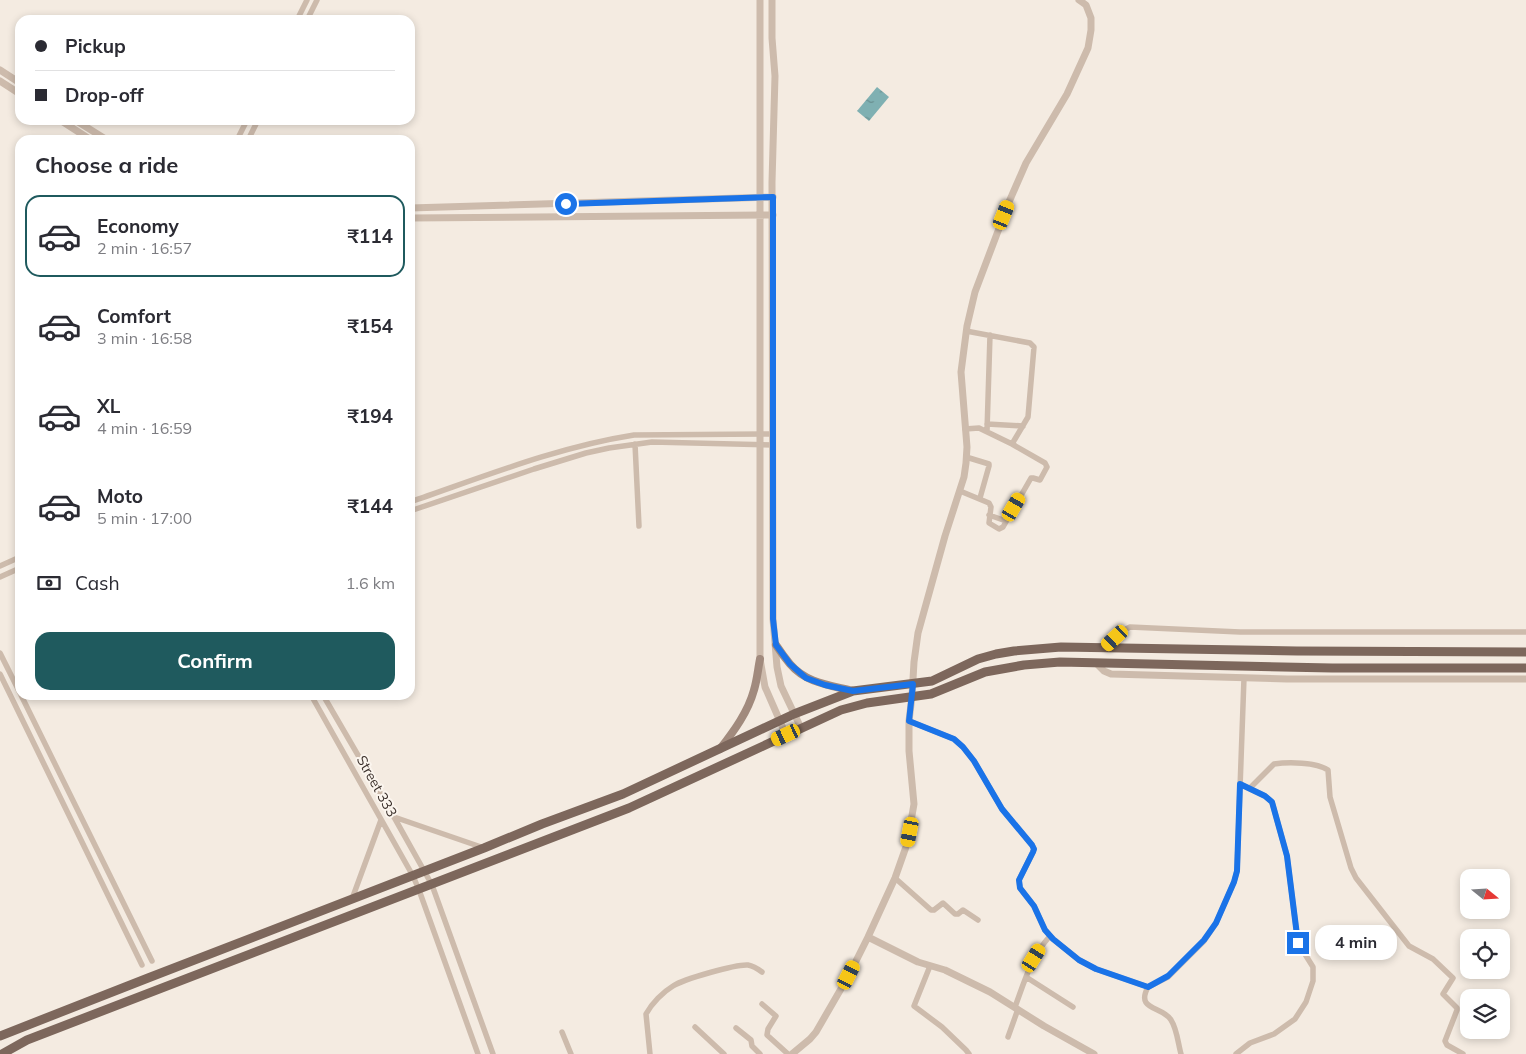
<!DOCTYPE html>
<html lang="en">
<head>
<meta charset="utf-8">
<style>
  :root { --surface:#fff; --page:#f7f7f7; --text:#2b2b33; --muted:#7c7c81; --line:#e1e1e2; --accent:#1f5a5e }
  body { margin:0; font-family:Mulish,sans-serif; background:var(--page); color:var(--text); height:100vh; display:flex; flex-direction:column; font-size:19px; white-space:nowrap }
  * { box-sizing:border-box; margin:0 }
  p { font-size:16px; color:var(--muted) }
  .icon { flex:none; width:28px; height:28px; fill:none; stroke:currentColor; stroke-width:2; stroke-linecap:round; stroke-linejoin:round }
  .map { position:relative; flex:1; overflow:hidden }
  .drawer { position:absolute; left:15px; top:135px; width:400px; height:565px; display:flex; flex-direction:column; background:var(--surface); border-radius:15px; box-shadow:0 2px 8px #0003 }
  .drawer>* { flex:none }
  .top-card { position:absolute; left:15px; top:15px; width:400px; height:110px; border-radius:15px; box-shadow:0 2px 8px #0003; display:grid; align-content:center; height:110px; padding:0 20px; background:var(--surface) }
  .needle { width:32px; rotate:108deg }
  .fabs { position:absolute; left:1460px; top:869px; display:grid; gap:10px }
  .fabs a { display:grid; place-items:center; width:50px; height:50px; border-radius:10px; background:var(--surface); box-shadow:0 2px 8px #0003; font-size:25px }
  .end { position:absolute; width:22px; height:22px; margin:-11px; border:6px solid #1a73e8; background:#fff; box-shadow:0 0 0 2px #fff }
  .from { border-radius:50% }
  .bubble { position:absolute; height:35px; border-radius:15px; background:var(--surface); box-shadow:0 2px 8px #0003; font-size:16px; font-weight:700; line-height:35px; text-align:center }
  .car { position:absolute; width:15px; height:30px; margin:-15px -8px; border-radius:6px; box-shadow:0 0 4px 1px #0007; background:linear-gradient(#f5c518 24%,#345 0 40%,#f5c518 0 76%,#345 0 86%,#f5c518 0) }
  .top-card b { display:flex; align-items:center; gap:18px; height:48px; font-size:19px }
  .top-card b+b { border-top:1px solid var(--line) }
  .top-card i { width:12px; height:12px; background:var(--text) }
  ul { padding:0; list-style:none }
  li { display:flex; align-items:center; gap:15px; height:82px; margin:0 10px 8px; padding:0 10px; border:2px solid transparent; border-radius:15px }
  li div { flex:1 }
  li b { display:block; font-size:19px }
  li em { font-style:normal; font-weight:700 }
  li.selected { border-color:var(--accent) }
  li>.icon { width:45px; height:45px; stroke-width:1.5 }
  h2 { padding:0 20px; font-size:22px; line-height:60px }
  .pay { display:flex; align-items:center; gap:12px; height:55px; padding:0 20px; font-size:19px }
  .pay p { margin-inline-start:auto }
  .cta { display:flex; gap:10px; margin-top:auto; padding:10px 20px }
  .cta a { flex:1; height:58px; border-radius:15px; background:var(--accent); color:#fff; font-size:20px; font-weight:700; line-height:58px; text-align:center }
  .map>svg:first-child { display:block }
  .water { fill:url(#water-ripples) }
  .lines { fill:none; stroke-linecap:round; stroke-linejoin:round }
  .minor { stroke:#cdbbac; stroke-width:5.5 }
  .tertiary { stroke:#cdbbac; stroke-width:7 }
  .secondary { stroke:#a18a7d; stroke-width:8 }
  .primary { stroke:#7d675c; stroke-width:9 }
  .route { stroke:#1a73e8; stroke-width:6 }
  .labels { text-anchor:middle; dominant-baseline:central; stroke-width:4; stroke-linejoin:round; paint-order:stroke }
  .street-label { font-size:14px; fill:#3b302b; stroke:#fbf5ee }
</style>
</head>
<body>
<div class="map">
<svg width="1526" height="1054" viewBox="0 0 1526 1054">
  <defs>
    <pattern id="water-ripples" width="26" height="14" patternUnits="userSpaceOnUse" patternTransform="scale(1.25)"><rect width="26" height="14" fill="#7fb0b2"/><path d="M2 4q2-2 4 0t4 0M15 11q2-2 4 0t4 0" fill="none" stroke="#699091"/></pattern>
  </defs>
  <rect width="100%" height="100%" fill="#f4ebe1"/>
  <path class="water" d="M 877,87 L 889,97 L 869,121 L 857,111 Z"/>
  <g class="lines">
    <path class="minor" d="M 297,20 L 307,0
      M 307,20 L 317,0
      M 237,140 L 247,120
      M 248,140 L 258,120
      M 987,424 L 1023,426
      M 965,429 L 979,428 L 1012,444 L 1028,417 L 1034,347 L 1030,343 L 966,331
      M 987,431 L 990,335
      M 635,444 L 639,526
      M 966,457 L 989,464 L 989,466 L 980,498
      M 960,491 L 989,503 L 991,507 L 989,523 L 999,529 L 1003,527 L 1031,478 L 1033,478 L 1040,480 L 1047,467 L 1045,463 L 1012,444
      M 410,502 C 483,477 557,447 634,435 L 773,434
      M 410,511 L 534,469 L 586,453 L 609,448 L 652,442 L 773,445
      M 989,515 L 1006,521
      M 0,566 L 20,557
      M 0,577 L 20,568
      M 1106,647 L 1126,629 L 1130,627 L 1240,632 L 1526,632
      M 0,653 L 20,693
      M 0,674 L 142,965
      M 21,695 L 152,961
      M 311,695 L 413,876 L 419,890 L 478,1054
      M 323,695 L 394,817 L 432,885 L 493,1054
      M 909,721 L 954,739 L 963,747 L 974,761 L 1002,809 L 1032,845 L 1034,849 L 1033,852 L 1019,880 L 1020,888 L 1034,906 L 1045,930 L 1053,939 L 1079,960 L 1096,969 L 1148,987
      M 1250,788 L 1274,764 C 1288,762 1316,762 1328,770 L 1330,797 L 1351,868 L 1356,878 L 1409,946 L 1433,959 L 1453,978 L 1443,994 L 1457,1008 L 1457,1010 L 1445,1041 L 1447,1045 L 1463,1054
      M 394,817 L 484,848
      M 895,878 L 931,910 L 934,910 L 943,903 L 955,914 L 958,914 L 963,910 L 978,920
      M 352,899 L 381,820
      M 930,966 L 914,1006 L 942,1027 L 966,1050 L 969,1054
      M 1026,977 L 1073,1007
      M 762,1004 L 776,1016 L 768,1029 L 767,1035 L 788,1054
      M 1015,1007 C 1025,980 1031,957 1050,936
      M 695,1027 L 724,1054
      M 736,1028 L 751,1040 L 752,1046 L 760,1054
      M 562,1032 L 571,1054
      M 1008,1037 L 1018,1009
      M 650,1054 L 646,1014 C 652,1003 663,992 673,986 C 684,979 736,964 748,965 C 754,966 758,969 762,972
      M 1181,1054 C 1178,1043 1177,1029 1171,1020 C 1163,1006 1135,1011 1148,987 L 1168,977 L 1204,941 L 1216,923 L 1234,882 L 1237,871 L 1244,678
      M 1236,1054 L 1250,1043 L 1274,1034 L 1295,1019 L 1306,1002 L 1313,981 L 1313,967 L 1298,943 L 1287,856 L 1272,802 L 1265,796 L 1240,784"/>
    <path class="tertiary" d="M 760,0 L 760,659 L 765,687 L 786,735
      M 772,0 L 772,38 L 775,76 L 772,182 L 773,619 L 777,667 L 781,686 L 801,728
      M 0,70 L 20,83
      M 0,81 L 20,94
      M 60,120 L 91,140
      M 75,120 L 107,140
      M 410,208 L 773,197
      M 410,218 L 773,215
      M 1097,664 L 1104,671 L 1111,674 L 1287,679 L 1526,679
      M 868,937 L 918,962 L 945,970 L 990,992 L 1044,1026 L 1094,1054
      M 792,1054 L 810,1039 L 816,1032 L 849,975 L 868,937 L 895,878 L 907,844 L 914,804 L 909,751 L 909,721 L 912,696 L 914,662 L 918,633 L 945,536 L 964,477 L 966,463 L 967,447 L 961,372 L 967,326 L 975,292 L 1009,202 L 1026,163 L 1067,94 L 1088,48 L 1091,30 L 1091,18 L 1086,5 L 1079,0"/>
    <path class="secondary" d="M 776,645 C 780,651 785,658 790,664 C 806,683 829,685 853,691
      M 720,749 C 734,731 748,712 754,690 C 757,680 758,669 760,659"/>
    <path class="primary" d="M 0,1036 L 148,978 L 484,848 L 542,824 L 623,794 L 794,714 L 853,691 L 932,681 L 978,659 L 996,654 L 1014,651 L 1061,647 L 1297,651 L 1526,652
      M 2,1054 L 27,1040 L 629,808 L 841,710 L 867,703 L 931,694 L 985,672 L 1024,665 L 1060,662 L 1332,668 L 1526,668"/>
  </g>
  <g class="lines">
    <path class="route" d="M 566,204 L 773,197 L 773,619 L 776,645 L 790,664 L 806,678 L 825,685 L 853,691 L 913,684 L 909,721 L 954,739 L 963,747 L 974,761 L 1002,809 L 1032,845 L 1034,849 L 1033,852 L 1019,880 L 1020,888 L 1034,906 L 1045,930 L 1053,939 L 1079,960 L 1096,969 L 1148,987 L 1168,976 L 1204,940 L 1216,923 L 1234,882 L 1237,871 L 1240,784 L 1265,796 L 1272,802 L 1287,856 L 1298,943"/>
  </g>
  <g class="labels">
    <g class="street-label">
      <text transform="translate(377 786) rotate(61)">Street 333</text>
    </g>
  </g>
</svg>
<div class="fabs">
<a><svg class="needle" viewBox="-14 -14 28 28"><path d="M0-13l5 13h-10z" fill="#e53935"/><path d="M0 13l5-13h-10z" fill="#7c7c81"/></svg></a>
<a><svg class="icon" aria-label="locate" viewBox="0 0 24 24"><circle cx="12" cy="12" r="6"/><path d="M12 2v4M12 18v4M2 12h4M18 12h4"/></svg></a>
<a><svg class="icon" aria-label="layers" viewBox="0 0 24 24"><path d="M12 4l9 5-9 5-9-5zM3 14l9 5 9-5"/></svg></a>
</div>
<i class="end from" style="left:566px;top:204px"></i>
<i class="end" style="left:1298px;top:943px"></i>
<div class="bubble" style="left:1315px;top:925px;width:82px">4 min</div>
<i class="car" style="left:1004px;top:215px;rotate:22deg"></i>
<i class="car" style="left:1014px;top:507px;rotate:30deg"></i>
<i class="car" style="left:1115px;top:638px;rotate:227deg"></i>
<i class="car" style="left:786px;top:735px;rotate:245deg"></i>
<i class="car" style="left:910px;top:832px;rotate:191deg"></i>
<i class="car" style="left:1034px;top:958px;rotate:32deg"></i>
<i class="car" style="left:849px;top:975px;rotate:27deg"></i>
<div class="top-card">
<b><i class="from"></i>Pickup</b>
<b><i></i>Drop-off</b>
</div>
<section class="drawer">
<h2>Choose a ride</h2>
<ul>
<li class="selected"><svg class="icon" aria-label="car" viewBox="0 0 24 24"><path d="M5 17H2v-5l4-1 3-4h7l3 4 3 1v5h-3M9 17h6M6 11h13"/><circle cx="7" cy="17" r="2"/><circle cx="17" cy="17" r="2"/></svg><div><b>Economy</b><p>2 min · 16:57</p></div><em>₹114</em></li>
<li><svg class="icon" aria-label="car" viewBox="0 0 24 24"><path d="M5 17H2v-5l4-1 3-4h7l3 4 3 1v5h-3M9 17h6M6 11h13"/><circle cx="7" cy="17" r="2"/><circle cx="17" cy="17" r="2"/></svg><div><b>Comfort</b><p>3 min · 16:58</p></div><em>₹154</em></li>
<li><svg class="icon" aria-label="car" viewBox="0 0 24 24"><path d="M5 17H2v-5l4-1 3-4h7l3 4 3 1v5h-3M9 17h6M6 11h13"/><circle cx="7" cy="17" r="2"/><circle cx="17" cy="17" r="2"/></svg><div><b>XL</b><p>4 min · 16:59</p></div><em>₹194</em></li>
<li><svg class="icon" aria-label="car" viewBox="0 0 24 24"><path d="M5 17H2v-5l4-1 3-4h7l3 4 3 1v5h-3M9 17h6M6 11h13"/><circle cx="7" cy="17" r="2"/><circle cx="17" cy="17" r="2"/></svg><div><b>Moto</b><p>5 min · 17:00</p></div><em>₹144</em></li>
</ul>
<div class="pay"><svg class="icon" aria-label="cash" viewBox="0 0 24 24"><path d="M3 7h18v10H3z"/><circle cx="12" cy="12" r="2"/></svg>Cash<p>1.6 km</p></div>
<div class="cta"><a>Confirm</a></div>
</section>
</div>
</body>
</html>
